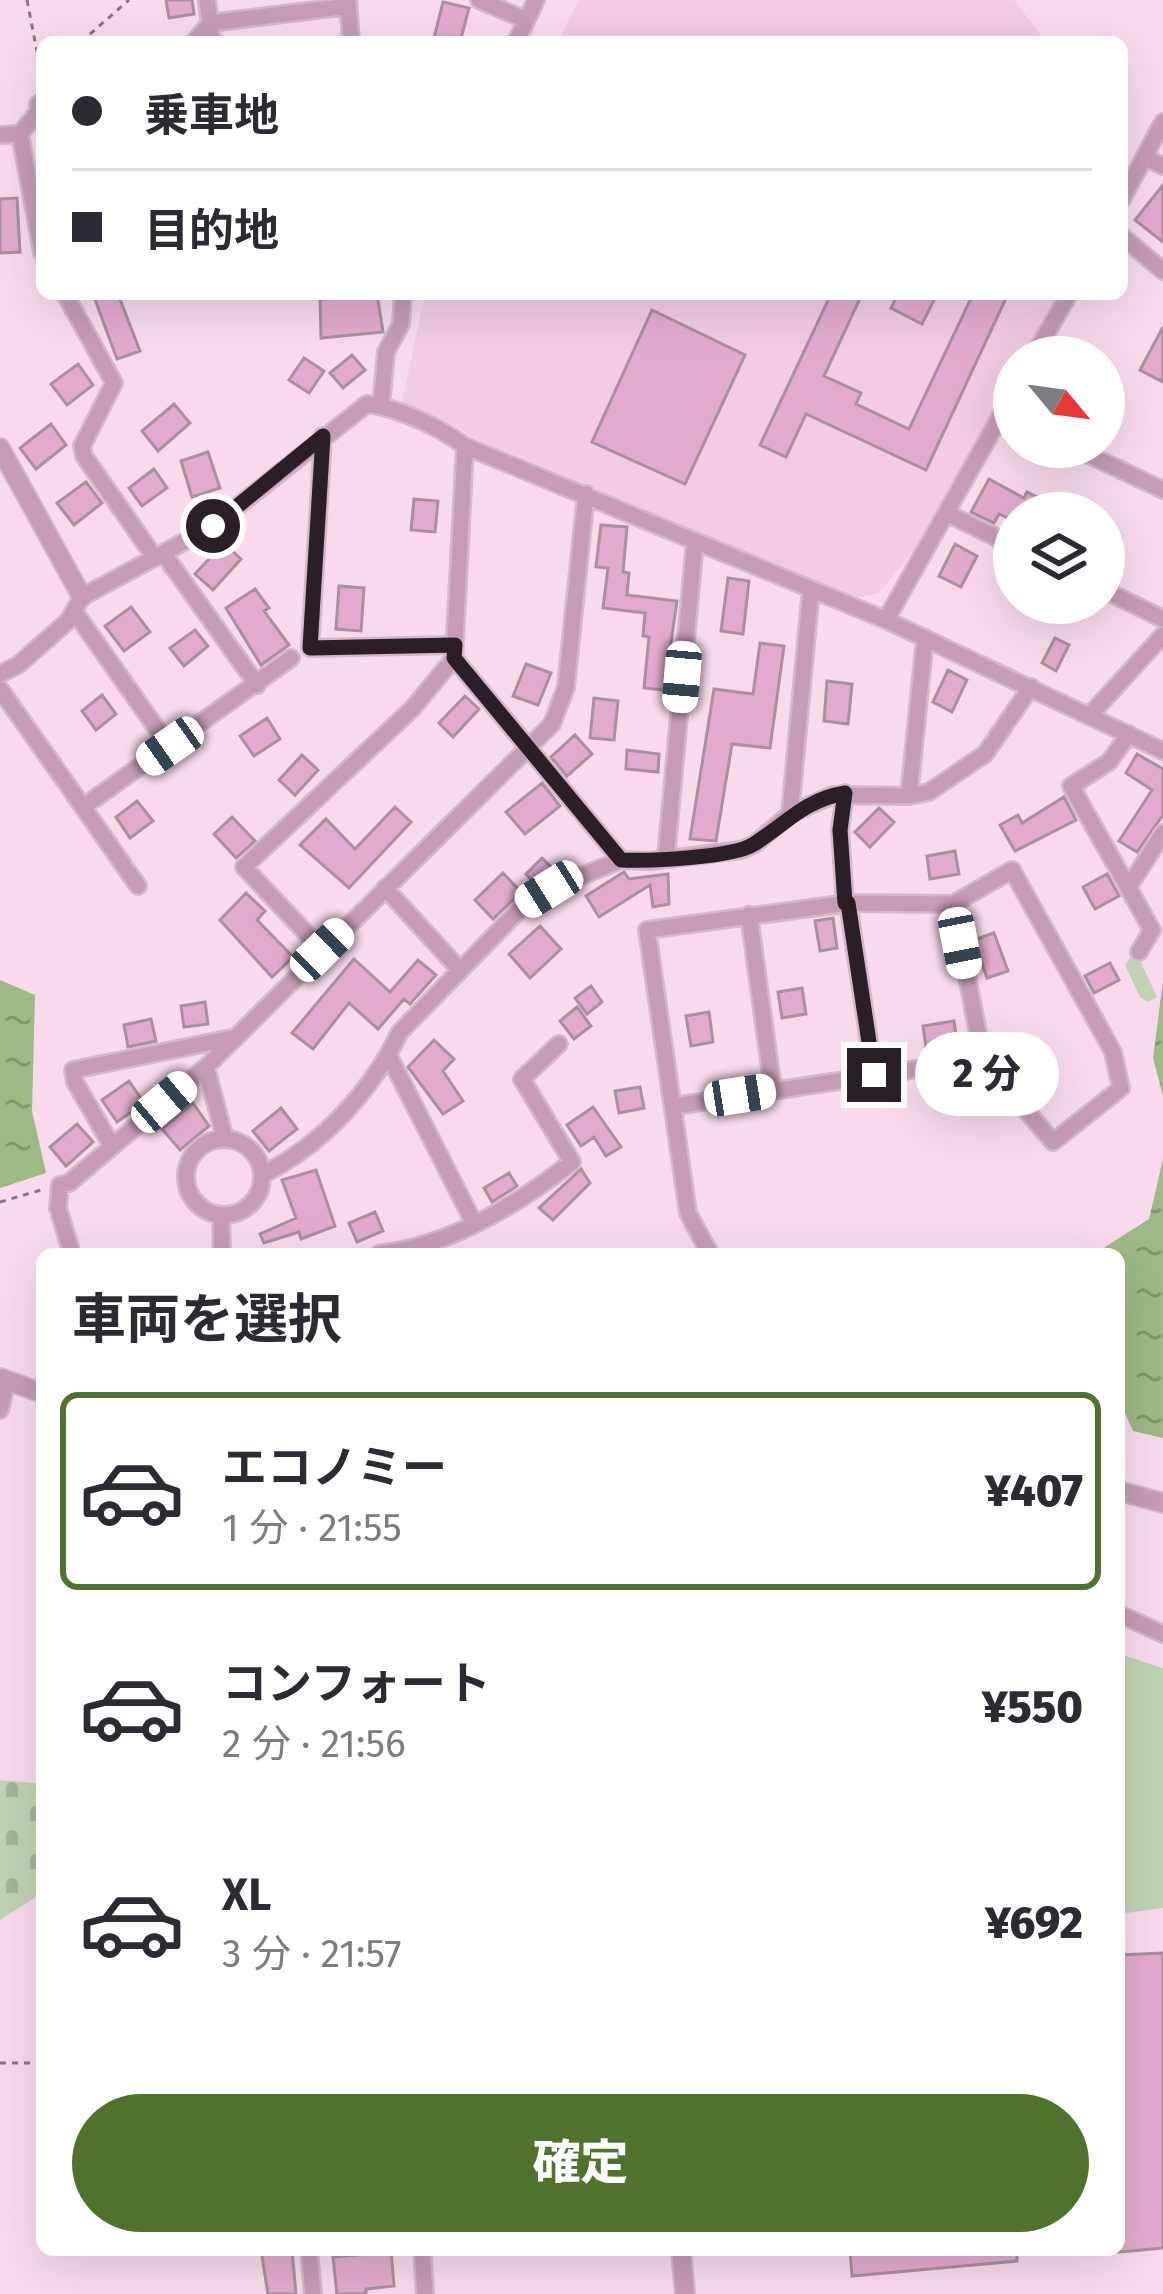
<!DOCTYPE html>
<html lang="ja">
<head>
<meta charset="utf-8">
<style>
  :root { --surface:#fff; --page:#f2f2f3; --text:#2b2b33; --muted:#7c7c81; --line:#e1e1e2; --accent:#4f732c }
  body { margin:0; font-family:"Fira Sans","Noto Sans JP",sans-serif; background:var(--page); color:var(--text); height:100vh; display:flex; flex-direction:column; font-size:45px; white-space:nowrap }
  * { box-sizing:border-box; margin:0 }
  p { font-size:39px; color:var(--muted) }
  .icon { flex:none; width:66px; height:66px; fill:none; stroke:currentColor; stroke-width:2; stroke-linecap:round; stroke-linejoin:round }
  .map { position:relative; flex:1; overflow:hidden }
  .side { position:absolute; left:36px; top:1248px; width:1089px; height:1008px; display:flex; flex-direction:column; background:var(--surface); border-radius:18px; box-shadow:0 12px 48px #0002 }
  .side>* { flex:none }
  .top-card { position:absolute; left:36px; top:36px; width:1092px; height:264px; border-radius:18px; box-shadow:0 12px 48px #0002; display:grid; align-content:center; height:264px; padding:0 36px; background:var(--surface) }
  .needle { width:78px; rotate:119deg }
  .tools { position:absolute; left:993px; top:336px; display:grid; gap:24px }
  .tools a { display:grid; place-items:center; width:132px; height:132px; border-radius:50%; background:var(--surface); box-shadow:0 12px 48px #0002; font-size:60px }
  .end { position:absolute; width:54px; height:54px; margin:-27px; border:15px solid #2a1f26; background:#fff; box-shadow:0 0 0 6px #fff }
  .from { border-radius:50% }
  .bubble { position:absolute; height:84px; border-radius:42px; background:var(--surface); box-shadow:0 12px 48px #0002; font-size:39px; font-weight:800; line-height:84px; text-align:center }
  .car { position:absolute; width:36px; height:72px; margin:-36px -18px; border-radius:15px; box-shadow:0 0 9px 3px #0007; background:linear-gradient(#fff 24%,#345 0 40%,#fff 0 76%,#345 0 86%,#fff 0) }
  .top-card b { display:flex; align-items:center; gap:42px; height:114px; font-size:45px }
  .top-card b+b { border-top:3px solid var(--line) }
  .top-card i { width:30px; height:30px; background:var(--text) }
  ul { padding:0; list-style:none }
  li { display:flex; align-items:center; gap:36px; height:198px; margin:0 24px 18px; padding:0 12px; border:6px solid transparent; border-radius:18px }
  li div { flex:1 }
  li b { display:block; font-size:45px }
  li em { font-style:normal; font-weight:800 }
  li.selected { border-color:var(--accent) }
  li>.icon { width:108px; height:108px; stroke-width:1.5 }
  h2 { padding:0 36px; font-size:54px; line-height:144px }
  .cta { display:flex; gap:24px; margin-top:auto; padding:24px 36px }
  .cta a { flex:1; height:138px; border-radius:72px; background:var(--accent); color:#fff; font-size:48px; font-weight:800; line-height:138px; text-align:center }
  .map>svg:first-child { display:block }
  .built { fill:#f1cce3 }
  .green { fill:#c0d3b2 }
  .cemetery { fill:url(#cemetery-stones) }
  .water { fill:url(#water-ripples) }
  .building { fill:#e2abce; stroke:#aa8f9f; stroke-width:3 }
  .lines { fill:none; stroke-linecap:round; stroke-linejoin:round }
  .minor-casing { stroke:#d3b8c8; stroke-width:20 }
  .tertiary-casing { stroke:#d3b8c8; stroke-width:22 }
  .path { stroke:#877480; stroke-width:3; stroke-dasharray:6 6; stroke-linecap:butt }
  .minor { stroke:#c69bb6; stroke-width:15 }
  .tertiary { stroke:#c69bb6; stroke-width:18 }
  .route { stroke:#2a1f26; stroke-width:15 }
</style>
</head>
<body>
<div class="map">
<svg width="1163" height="2294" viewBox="0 0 1163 2294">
  <defs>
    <pattern id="cemetery-stones" width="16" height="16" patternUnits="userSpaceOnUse" patternTransform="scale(3)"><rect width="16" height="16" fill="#c0d3b2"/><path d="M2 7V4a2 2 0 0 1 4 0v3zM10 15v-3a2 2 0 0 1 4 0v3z" fill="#a5b599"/></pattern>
    <pattern id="water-ripples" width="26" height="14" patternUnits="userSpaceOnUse" patternTransform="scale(3)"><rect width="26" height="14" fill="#9db986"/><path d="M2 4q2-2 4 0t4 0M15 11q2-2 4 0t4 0" fill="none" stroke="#80966d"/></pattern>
  </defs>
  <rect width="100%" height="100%" fill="#f8daec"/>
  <path class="built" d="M 579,0 L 1014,0 L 1046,42 L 558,42 Z
    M 425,294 L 1057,294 L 1022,357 L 1014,357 L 1014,371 L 915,549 L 879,593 L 856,598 L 469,436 L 460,428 L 402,402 Z"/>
  <path class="green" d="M 1135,950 L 1157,997 L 1148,1002 L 1140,997 L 1125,965 Z
    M 1119,1654 L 1163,1668 L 1163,1908 L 1119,1914 Z"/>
  <path class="cemetery" d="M 0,1780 L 42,1784 L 42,1893 L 0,1920 Z"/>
  <path class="water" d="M 0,980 L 35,995 L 32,1111 L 46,1173 L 0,1188 Z
    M 1163,981 L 1163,1096 L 1153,1058 Z
    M 1163,1159 L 1163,1438 L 1133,1431 L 1119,1400 L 1119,1254 L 1104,1254 L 1105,1247 L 1149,1219 Z"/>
  <path class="building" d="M 166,0 L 192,0 L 194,14 L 169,18 Z
    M 443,2 L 469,8 L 460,42 L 433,42 Z
    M 1163,185 L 1163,242 L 1135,220 Z
    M 17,198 L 20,252 L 0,253 L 0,199 Z
    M 93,294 L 118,294 L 140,351 L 117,359 Z
    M 349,294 L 377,294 L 383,332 L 321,338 L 320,299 L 350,298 Z
    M 831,294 L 862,294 L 824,376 L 861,393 L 856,404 L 909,429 L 973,294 L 1008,294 L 926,470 L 806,414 L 786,457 L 760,445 Z
    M 898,294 L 922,294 L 934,300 L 922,324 L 891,308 Z
    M 652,310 L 745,355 L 685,484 L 592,442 Z
    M 1163,327 L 1163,382 L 1140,370 Z
    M 352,355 L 365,370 L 343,388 L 330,373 Z
    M 304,358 L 324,371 L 309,393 L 289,380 Z
    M 78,364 L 93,385 L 67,405 L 51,384 Z
    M 174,404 L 190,423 L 158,451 L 142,431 Z
    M 51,424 L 66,445 L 36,469 L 20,448 Z
    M 208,452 L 220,488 L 192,497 L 181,461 Z
    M 154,469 L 167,488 L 142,506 L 129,488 Z
    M 989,479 L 1024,498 L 1027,492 L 1069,513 L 1014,513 L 1014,521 L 999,514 L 994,523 L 971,512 Z
    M 86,482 L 102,503 L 74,525 L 57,503 Z
    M 414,499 L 438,501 L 435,532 L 411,530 Z
    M 601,525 L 627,527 L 623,572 L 629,573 L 627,595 L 677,601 L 664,690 L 644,688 L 649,637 L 643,636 L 645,613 L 603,608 L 608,568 L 596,567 Z
    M 224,543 L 241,559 L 213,590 L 195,574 Z
    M 955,544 L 977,556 L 961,587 L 939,576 Z
    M 728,578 L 749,581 L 743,634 L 721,631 Z
    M 339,586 L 364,588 L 361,631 L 336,629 Z
    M 255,589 L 269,608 L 264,611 L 289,645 L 261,665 L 226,608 Z
    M 131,607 L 150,632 L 124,651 L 105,626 Z
    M 195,630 L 208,646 L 184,666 L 170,648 Z
    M 1055,638 L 1069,645 L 1056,671 L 1042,663 Z
    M 760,643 L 784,646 L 770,748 L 732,744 L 716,841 L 690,839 L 714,689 L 753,694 Z
    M 526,664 L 551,673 L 538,705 L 513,696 Z
    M 948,670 L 967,680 L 952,712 L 933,702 Z
    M 827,681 L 852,684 L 848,724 L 824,721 Z
    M 102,695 L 116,714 L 96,730 L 82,711 Z
    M 465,696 L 479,709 L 453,737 L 439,723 Z
    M 594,698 L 618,701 L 614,740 L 590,738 Z
    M 267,718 L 280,739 L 254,756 L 240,736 Z
    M 575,735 L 592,754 L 567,776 L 551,757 Z
    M 627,750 L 659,754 L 658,772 L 626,769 Z
    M 1137,754 L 1163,769 L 1163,815 L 1137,852 L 1119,841 L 1152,790 L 1126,773 Z
    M 302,755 L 318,770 L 295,795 L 279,780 Z
    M 542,783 L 560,806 L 525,834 L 506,812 Z
    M 1064,797 L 1076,820 L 1015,851 L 1000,825 L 1018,815 L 1022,823 Z
    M 137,801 L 153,821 L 130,838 L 116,817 Z
    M 395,807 L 411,822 L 349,888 L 300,845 L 326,819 L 355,849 Z
    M 879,808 L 894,822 L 870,847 L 855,832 Z
    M 232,817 L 255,841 L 236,858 L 214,834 Z
    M 955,851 L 959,874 L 930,879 L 927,856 Z
    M 542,858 L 553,869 L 535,884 L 526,874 Z
    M 624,872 L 629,879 L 668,874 L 669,904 L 653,907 L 650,885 L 599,917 L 586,896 Z
    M 503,873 L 521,892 L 493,919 L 475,900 Z
    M 1107,874 L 1119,896 L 1095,909 L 1083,887 Z
    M 246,893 L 265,911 L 257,920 L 293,957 L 272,977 L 220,920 Z
    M 833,918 L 837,948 L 820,951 L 815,921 Z
    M 540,926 L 561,949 L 530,978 L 509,954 Z
    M 994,933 L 1008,971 L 987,978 L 974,940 Z
    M 354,959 L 390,992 L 418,960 L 436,975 L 410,1004 L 404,999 L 378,1029 L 349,1003 L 313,1049 L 292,1033 Z
    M 1110,963 L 1119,980 L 1094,993 L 1085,976 Z
    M 591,986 L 602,1002 L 587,1014 L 575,998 Z
    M 802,988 L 806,1014 L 782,1018 L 778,992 Z
    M 205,1002 L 208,1024 L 184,1027 L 181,1006 Z
    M 577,1007 L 591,1026 L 574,1039 L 560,1021 Z
    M 709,1012 L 713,1042 L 691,1046 L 686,1016 Z
    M 151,1019 L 156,1041 L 128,1047 L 124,1025 Z
    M 954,1021 L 957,1043 L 926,1047 L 923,1026 Z
    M 434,1040 L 454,1059 L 443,1071 L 463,1101 L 443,1114 L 408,1067 Z
    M 1038,1047 L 1054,1070 L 1037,1083 L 1020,1061 Z
    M 129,1081 L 144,1103 L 117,1122 L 102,1100 Z
    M 640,1087 L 644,1108 L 619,1113 L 615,1091 Z
    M 193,1103 L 209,1126 L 180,1150 L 162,1129 Z
    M 593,1107 L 621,1147 L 606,1156 L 594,1137 L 581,1146 L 567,1125 Z
    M 281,1108 L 297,1129 L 269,1151 L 253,1131 Z
    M 77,1124 L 93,1142 L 66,1166 L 50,1147 Z
    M 581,1169 L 590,1183 L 553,1220 L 539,1208 Z
    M 316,1170 L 335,1226 L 301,1239 L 299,1232 L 264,1243 L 260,1234 L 296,1218 L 282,1180 Z
    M 509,1173 L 517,1186 L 492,1202 L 484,1188 Z
    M 375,1212 L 383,1231 L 357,1242 L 349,1223 Z
    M 1163,1953 L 1163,2248 L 1119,2252 L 1119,1955 Z
    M 261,2250 L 292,2250 L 296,2294 L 268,2294 Z
    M 369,2250 L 391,2250 L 394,2286 L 366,2289 L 366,2294 L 337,2294 L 333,2257 L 370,2254 Z
    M 850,2250 L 1017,2250 L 1017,2261 L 852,2276 Z"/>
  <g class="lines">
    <g class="minor-casing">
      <path id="minor" d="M 207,0 L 212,42
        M 348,0 L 351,42
        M 479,0 L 526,20
        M 194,42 L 210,23 L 348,6
        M 516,42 L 536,0
        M 20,134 L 38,112 L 38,104
        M 0,135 L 20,134 L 42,252
        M 1146,158 L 1163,166
        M 1122,199 L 1163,122
        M 1122,236 L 1163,271
        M 65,294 L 114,383 L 82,446 L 84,456 L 155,558
        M 1033,357 L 1069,294
        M 381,406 L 386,352 L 401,324 L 403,294
        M 323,436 L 310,648 L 455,645
        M 1072,447 L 1163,490
        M 946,513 L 1014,546
        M 163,553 L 257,685
        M 1104,590 L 1163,619
        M 74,611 L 169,746
        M 886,620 L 1014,392
        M 454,658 L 621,860
        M 0,674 L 18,665 L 68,621 L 82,597 L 213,526 L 367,404 C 399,408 439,427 465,446 L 886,620 L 1163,751
        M 0,689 L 83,807 L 291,658
        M 1090,715 L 1163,635
        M 1129,734 L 1109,762 L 1071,786 L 1152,930 L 1139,952
        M 845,793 L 840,830 L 845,903
        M 909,796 L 925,638
        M 83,807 L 138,886
        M 790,814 L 811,589
        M 666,858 L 695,541
        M 385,888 L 459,969
        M 1128,888 L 1163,833
        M 848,903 L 874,1075
        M 953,904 L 983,1059
        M 749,915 L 773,1090
        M 322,950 L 244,867 L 413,708 L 454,658 L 465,446
        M 389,1056 L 474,1223
        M 206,1067 L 225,1139
        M 675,1106 L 983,1059 L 1053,1142 L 1121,1088 L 1113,1052 L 1012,870 L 953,904 L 848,903 L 647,930 L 688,1213 L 710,1254
        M186 1177a38 38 0 1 1 76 0a38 38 0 1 1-76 0Z
        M 112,1146 L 75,1082 L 73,1070 L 232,1038
        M 262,1175 C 323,1144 370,1093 400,1032 L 524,905 L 549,889 L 621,860 L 651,861 L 741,850 L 755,844 L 790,814 L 833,795 L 909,796 L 929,792 L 985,754 L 1031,687
        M 221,1215 L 222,1254
        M 72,1254 L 58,1208 L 60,1185 L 69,1183 L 206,1067 L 552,724 L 566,687 L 586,494
        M 379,1254 C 450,1246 517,1205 572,1162 L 522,1079 L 559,1044
        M 0,1410 L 7,1381
        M 1119,1614 L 1163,1634
        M 309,2250 L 313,2294
        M 422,2250 L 425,2294"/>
    </g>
    <g class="tertiary-casing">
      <path id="tertiary" d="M 0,448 L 82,597
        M 0,1378 L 42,1393
        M 1119,1491 L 1163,1503
        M 681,2250 L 685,2294"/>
    </g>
    <path class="path" d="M 27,0 L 38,57 L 42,57
      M 81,42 L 129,0
      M 0,1202 L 41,1190
      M 0,2063 L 42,2063"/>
    <use href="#minor" class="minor"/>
    <use href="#tertiary" class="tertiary"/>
  </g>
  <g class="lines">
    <path class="route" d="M 213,526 L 323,436 L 310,648 L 455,645 L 454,658 L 621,860 C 650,861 732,858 754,844 C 786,824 804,800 845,793 L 840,830 L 845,903 L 848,903 L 874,1075"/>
  </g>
</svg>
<div class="tools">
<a><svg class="needle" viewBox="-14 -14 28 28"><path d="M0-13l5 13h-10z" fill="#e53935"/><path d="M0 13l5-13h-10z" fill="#7c7c81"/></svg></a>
<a><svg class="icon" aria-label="layers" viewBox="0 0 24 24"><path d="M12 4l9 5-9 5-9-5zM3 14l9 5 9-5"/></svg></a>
</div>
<i class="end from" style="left:213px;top:526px"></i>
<i class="end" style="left:874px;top:1075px"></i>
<div class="bubble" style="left:915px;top:1032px;width:144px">2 分</div>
<i class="car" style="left:682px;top:677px;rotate:185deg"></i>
<i class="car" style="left:170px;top:746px;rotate:235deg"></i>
<i class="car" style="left:549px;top:889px;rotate:238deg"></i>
<i class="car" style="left:960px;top:943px;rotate:169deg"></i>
<i class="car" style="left:322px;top:950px;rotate:46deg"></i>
<i class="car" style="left:740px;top:1095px;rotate:81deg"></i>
<i class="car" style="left:164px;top:1102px;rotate:50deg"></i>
<div class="top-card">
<b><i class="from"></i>乗車地</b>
<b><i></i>目的地</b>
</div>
<section class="side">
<h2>車両を選択</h2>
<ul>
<li class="selected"><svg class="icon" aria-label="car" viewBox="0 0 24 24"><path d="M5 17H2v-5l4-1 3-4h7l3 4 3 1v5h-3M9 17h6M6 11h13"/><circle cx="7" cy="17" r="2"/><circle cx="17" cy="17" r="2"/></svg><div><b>エコノミー</b><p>1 分 · 21:55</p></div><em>¥407</em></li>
<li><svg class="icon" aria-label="car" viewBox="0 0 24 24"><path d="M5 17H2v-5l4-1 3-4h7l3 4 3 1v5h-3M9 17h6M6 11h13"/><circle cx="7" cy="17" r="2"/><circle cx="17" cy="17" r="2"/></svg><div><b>コンフォート</b><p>2 分 · 21:56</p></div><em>¥550</em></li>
<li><svg class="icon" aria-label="car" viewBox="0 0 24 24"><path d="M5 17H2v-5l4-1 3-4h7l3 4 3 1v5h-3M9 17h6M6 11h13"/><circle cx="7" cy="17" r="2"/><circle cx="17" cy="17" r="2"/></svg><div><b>XL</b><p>3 分 · 21:57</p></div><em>¥692</em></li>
</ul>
<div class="cta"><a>確定</a></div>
</section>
</div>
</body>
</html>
